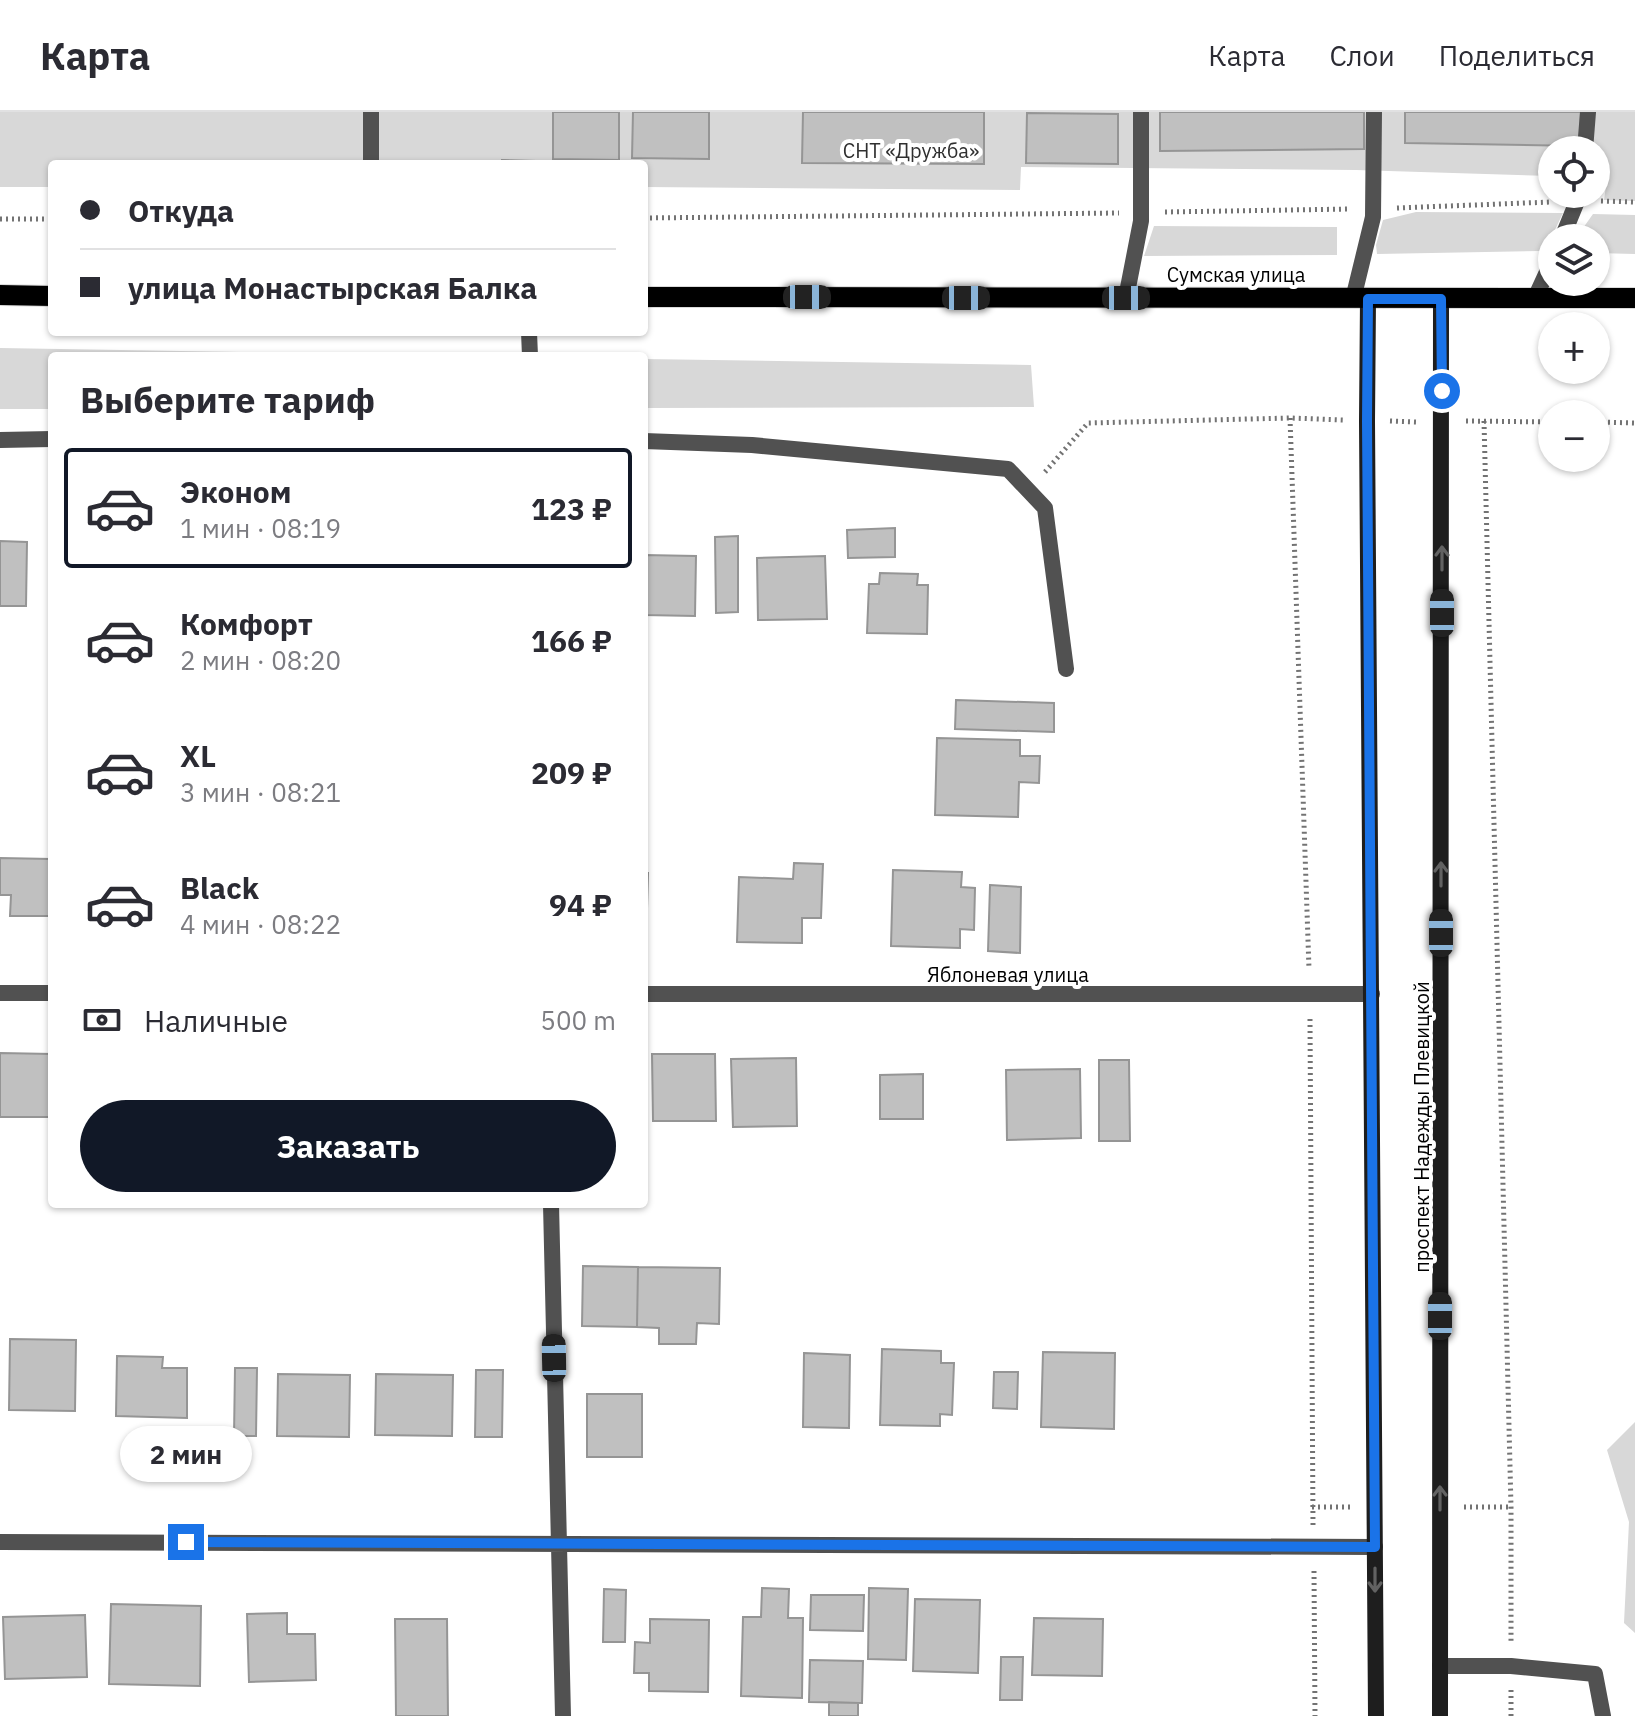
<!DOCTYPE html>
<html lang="ru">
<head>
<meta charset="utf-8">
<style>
  :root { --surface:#fff; --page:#f2f2f3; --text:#2b2b33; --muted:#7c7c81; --line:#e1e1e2; --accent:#111827 }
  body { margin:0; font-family:"IBM Plex Sans",sans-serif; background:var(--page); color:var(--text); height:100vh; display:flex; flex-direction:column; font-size:30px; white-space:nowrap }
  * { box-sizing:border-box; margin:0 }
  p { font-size:26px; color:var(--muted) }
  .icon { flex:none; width:44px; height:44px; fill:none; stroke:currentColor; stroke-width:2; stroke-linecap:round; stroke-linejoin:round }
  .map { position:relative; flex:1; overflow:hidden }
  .panel { position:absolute; left:48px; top:240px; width:600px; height:856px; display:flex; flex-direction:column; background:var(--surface); border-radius:8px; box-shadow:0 2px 6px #0004 }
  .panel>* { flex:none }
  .hud { position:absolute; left:48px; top:48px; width:600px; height:176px; border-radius:8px; box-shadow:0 2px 6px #0004; display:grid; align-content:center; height:176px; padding:0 32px; background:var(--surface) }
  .tools { position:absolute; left:1538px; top:24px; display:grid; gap:16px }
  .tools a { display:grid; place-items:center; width:72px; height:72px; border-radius:50%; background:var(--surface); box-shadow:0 2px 6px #0004; font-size:40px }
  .end { position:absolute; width:36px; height:36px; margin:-18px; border:10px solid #1a73e8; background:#fff; box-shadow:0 0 0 4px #fff }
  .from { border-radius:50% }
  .bubble { position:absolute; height:56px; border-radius:28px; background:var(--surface); box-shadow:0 2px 6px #0004; font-size:26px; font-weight:800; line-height:56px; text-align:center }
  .car { position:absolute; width:24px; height:48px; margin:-24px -12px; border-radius:10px; box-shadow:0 0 6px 2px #0007; background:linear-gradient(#222 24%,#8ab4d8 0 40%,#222 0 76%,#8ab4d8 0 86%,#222 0) }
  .hud b { display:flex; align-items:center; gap:28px; height:76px; font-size:30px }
  .hud b+b { border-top:2px solid var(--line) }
  .hud i { width:20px; height:20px; background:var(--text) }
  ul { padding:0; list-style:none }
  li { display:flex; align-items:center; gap:24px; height:120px; margin:0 16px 12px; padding:0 16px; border:4px solid transparent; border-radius:8px }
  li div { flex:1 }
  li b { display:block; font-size:30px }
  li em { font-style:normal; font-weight:800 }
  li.active { border-color:var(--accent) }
  li>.icon { width:72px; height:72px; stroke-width:1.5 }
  h2 { padding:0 32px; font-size:36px; line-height:96px }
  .pay { display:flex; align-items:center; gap:20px; height:88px; padding:0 32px; font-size:30px }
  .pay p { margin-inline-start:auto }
  .action { display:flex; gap:16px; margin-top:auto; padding:16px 32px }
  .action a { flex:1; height:92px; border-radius:48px; background:var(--accent); color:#fff; font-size:32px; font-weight:800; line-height:92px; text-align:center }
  header { display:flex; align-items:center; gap:48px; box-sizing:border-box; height:112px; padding:0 40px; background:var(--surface); border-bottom:2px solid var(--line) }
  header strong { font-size:38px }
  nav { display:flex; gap:44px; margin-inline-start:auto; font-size:28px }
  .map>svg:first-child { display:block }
  .green { fill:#d8d8d8 }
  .building { fill:#c0c0c0; stroke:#959595; stroke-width:2 }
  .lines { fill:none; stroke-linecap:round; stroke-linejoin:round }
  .primary-casing { stroke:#dbdbdb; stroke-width:22 }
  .path { stroke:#737373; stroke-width:5; stroke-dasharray:2 4; stroke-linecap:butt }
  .service { stroke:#515151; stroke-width:16 }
  .minor { stroke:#515151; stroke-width:16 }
  .secondary { stroke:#1e1e1e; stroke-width:16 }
  .primary { stroke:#000; stroke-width:20 }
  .oneway { stroke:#626262 }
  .route { stroke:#1a73e8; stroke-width:10 }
  .labels { text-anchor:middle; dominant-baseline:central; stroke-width:8; stroke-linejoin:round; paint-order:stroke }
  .park-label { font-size:20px; fill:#2f2f2f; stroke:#fff }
  .street-label { font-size:20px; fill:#000; stroke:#fff }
</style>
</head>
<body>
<header>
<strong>Карта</strong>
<nav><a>Карта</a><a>Слои</a><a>Поделиться</a></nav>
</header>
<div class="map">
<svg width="1635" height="1604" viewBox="0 0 1635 1604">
  <rect width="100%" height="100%" fill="#fff"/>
  <path class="green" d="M 0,0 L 1635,0 L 1635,89 L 1604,88 L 1607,67 L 1596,66 L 1596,38 L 1552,38 L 1552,64 L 1356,58 L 1021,55 L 1020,78 L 644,75 L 644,52 L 52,52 L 52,75 L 0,75 Z
    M 1416,100 L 1563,101 L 1550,128 L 1540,139 L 1377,142 L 1376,133 L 1383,108 Z
    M 1593,102 L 1635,103 L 1635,142 L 1596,141 L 1596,126 L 1576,126 Z
    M 1154,114 L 1337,115 L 1337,143 L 1144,144 Z
    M 0,236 L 493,244 L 52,244 L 52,297 L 0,297 Z
    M 644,247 L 1031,253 L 1034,295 L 644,296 Z
    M 1635,1310 L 1635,1521 L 1624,1511 L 1629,1410 L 1607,1338 Z"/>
  <path class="building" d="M 553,0 L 619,0 L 619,48 L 553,47 Z
    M 633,0 L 709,0 L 709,47 L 632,46 Z
    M 803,0 L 984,0 L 984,52 L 802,51 Z
    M 1160,0 L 1364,0 L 1364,37 L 1160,39 Z
    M 1405,0 L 1581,0 L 1580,34 L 1405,31 Z
    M 1027,1 L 1118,2 L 1118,52 L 1026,51 Z
    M 502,48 L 535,49 L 535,52 L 502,52 Z
    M 895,416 L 895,445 L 848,446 L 847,418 Z
    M 738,424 L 738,500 L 716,501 L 715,425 Z
    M 0,429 L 27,430 L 26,494 L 0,494 Z
    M 644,443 L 696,444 L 695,504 L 644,503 Z
    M 825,444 L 827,507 L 758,508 L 757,446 Z
    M 880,461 L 918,462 L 917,473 L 928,473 L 927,522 L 867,521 L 869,472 L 879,472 Z
    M 956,588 L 1054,591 L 1054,620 L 955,617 Z
    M 937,626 L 1020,628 L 1020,644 L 1040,644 L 1039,671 L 1019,670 L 1018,705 L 935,703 Z
    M 0,746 L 51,747 L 50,804 L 10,804 L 11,783 L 0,783 Z
    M 794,751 L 823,752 L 821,806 L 802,806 L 802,831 L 737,830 L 739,765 L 793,767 Z
    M 893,758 L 962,760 L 961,775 L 975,776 L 974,818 L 960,817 L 960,836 L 891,834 Z
    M 644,761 L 648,761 L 646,832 L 644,832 Z
    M 990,773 L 1021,775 L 1020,841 L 988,839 Z
    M 0,941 L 52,942 L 52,1005 L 0,1005 Z
    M 652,942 L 715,942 L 716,1009 L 653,1009 Z
    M 796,946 L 797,1014 L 733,1015 L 731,947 Z
    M 1099,948 L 1129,948 L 1130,1029 L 1099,1029 Z
    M 1080,957 L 1081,1026 L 1007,1028 L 1006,958 Z
    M 923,962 L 923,1007 L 880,1007 L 880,963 Z
    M 583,1154 L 638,1155 L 637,1215 L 582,1214 Z
    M 638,1155 L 720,1156 L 719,1212 L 697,1211 L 696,1232 L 659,1232 L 659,1216 L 637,1215 Z
    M 10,1227 L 76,1228 L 75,1299 L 9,1298 Z
    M 882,1237 L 941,1239 L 941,1251 L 954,1251 L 952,1303 L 940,1302 L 940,1314 L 880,1313 Z
    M 1043,1240 L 1115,1241 L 1114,1317 L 1041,1315 Z
    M 804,1241 L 850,1243 L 849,1316 L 803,1315 Z
    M 117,1244 L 163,1245 L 162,1256 L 187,1256 L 187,1306 L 116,1304 Z
    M 235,1256 L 257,1256 L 256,1324 L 234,1324 Z
    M 476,1258 L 503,1258 L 502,1325 L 475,1325 Z
    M 994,1260 L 1018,1260 L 1017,1297 L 993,1296 Z
    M 278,1262 L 350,1263 L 349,1325 L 277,1324 Z
    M 376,1262 L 453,1263 L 452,1324 L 375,1323 Z
    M 587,1282 L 642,1282 L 642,1345 L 587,1345 Z
    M 762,1476 L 789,1477 L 788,1506 L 803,1506 L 802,1586 L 741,1584 L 743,1505 L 761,1505 Z
    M 869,1476 L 908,1477 L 906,1548 L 868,1547 Z
    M 604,1477 L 626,1478 L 625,1530 L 603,1530 Z
    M 811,1483 L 864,1483 L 863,1519 L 810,1518 Z
    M 915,1487 L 980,1488 L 978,1561 L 913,1559 Z
    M 111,1492 L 201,1494 L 200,1574 L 109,1572 Z
    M 287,1501 L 287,1522 L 315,1522 L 316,1568 L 249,1570 L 247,1502 Z
    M 85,1503 L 87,1565 L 5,1567 L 3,1505 Z
    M 1034,1506 L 1103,1507 L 1102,1564 L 1032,1563 Z
    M 395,1507 L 447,1507 L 448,1604 L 396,1604 Z
    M 650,1507 L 709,1508 L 708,1580 L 649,1579 L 649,1561 L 634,1561 L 635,1530 L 650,1531 Z
    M 1001,1545 L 1023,1545 L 1022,1588 L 1000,1588 Z
    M 810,1548 L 863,1549 L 862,1591 L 809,1590 Z
    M 829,1590 L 858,1591 L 858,1604 L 829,1604 Z"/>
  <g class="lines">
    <g class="primary-casing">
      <path id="primary" d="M 0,183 L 52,184
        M 644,185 L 1635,186"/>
    </g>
    <path class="path" d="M 1601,89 L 1635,90
      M 1397,96 L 1551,90
      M 1165,100 L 1351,97
      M 644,106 L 1119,101
      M 0,107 L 52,107
      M 1290,306 L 1309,857
      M 1390,309 L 1416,310
      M 1466,309 L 1552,310
      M 1484,309 L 1511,1395 L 1511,1532
      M 1596,310 L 1635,311
      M 1045,360 L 1088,311 L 1290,306 L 1344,308
      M 1310,907 L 1313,1413
      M 1312,1395 L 1350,1395
      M 1464,1395 L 1511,1395
      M 1314,1459 L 1315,1604
      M 1511,1578 L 1511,1604"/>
    <path class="service" d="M 1585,38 L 1588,0
      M 1562,126 L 1580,82
      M 1126,186 L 1141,109 L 1141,0
      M 1535,186 L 1552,149
      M 1353,187 L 1373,105 L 1374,0"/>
    <path class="minor" d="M 371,52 L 371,0
      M 529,220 L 530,244
      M 0,328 L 52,327
      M 644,329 L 752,333 L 1008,357 L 1045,396 L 1066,557
      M 0,881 L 52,881
      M 644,882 L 1372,882
      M 551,1092 L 563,1604
      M 0,1430 L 1375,1435
      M 1440,1554 L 1511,1554 L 1595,1562 L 1603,1604"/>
    <path class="secondary" d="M 1368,187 L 1367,309 L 1376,1604
      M 1440,1604 L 1441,187"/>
    <use href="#primary" class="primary"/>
  </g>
  <defs><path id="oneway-shaft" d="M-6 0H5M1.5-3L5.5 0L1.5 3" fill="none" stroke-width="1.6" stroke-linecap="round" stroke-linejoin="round" transform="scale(2)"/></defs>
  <g class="oneway">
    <use href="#oneway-shaft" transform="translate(1442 446) rotate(-90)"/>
    <use href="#oneway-shaft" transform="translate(1441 762) rotate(-90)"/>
    <use href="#oneway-shaft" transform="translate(1440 1386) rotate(-90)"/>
    <use href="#oneway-shaft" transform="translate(1375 1468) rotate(90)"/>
  </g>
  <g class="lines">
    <path class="route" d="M 186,1430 L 1375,1435 L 1367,309 L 1368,187 L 1441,187 L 1442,279"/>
  </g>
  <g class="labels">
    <g class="park-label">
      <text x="911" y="38">СНТ «Дружба»</text>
    </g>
    <g class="street-label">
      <text x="1236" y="162">Сумская улица</text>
      <text x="1008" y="862">Яблоневая улица</text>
      <text transform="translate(1421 1015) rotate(-90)">проспект Надежды Плевицкой</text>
    </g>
  </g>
</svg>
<div class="tools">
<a><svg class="icon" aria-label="locate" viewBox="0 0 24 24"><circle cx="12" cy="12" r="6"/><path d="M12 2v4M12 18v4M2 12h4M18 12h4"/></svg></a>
<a><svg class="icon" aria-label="layers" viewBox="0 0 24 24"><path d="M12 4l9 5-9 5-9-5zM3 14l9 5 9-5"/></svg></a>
<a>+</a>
<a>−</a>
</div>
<i class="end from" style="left:1442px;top:279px"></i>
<i class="end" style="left:186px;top:1430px"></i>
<div class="bubble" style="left:120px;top:1314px;width:132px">2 мин</div>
<i class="car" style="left:807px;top:185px;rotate:90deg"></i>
<i class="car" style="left:966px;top:186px;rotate:90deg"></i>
<i class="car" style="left:1126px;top:186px;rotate:90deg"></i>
<i class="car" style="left:1442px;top:501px;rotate:0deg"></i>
<i class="car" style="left:1441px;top:821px;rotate:0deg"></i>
<i class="car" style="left:1440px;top:1204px;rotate:0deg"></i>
<i class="car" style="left:554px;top:1246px;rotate:359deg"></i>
<div class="hud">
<b><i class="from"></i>Откуда</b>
<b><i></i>улица Монастырская Балка</b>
</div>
<section class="panel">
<h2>Выберите тариф</h2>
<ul>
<li class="active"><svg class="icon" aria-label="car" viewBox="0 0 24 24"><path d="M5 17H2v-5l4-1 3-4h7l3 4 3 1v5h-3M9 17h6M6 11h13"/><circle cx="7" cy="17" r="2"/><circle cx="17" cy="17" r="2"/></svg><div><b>Эконом</b><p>1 мин · 08:19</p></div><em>123 ₽</em></li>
<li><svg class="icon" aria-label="car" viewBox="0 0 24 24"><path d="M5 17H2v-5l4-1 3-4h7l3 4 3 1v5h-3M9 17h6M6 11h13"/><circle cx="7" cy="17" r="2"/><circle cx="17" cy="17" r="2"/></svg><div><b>Комфорт</b><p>2 мин · 08:20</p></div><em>166 ₽</em></li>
<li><svg class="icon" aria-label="car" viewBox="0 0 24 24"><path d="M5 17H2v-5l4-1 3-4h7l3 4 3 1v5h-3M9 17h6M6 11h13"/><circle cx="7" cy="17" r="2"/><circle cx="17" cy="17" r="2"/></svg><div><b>XL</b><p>3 мин · 08:21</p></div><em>209 ₽</em></li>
<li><svg class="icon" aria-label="car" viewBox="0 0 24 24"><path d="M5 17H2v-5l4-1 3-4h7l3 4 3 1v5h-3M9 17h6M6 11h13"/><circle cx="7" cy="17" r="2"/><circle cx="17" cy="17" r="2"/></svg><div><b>Black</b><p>4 мин · 08:22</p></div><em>94 ₽</em></li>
</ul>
<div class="pay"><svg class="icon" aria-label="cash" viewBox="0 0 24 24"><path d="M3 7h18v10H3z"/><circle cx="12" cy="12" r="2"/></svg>Наличные<p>500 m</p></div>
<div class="action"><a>Заказать</a></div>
</section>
</div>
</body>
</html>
